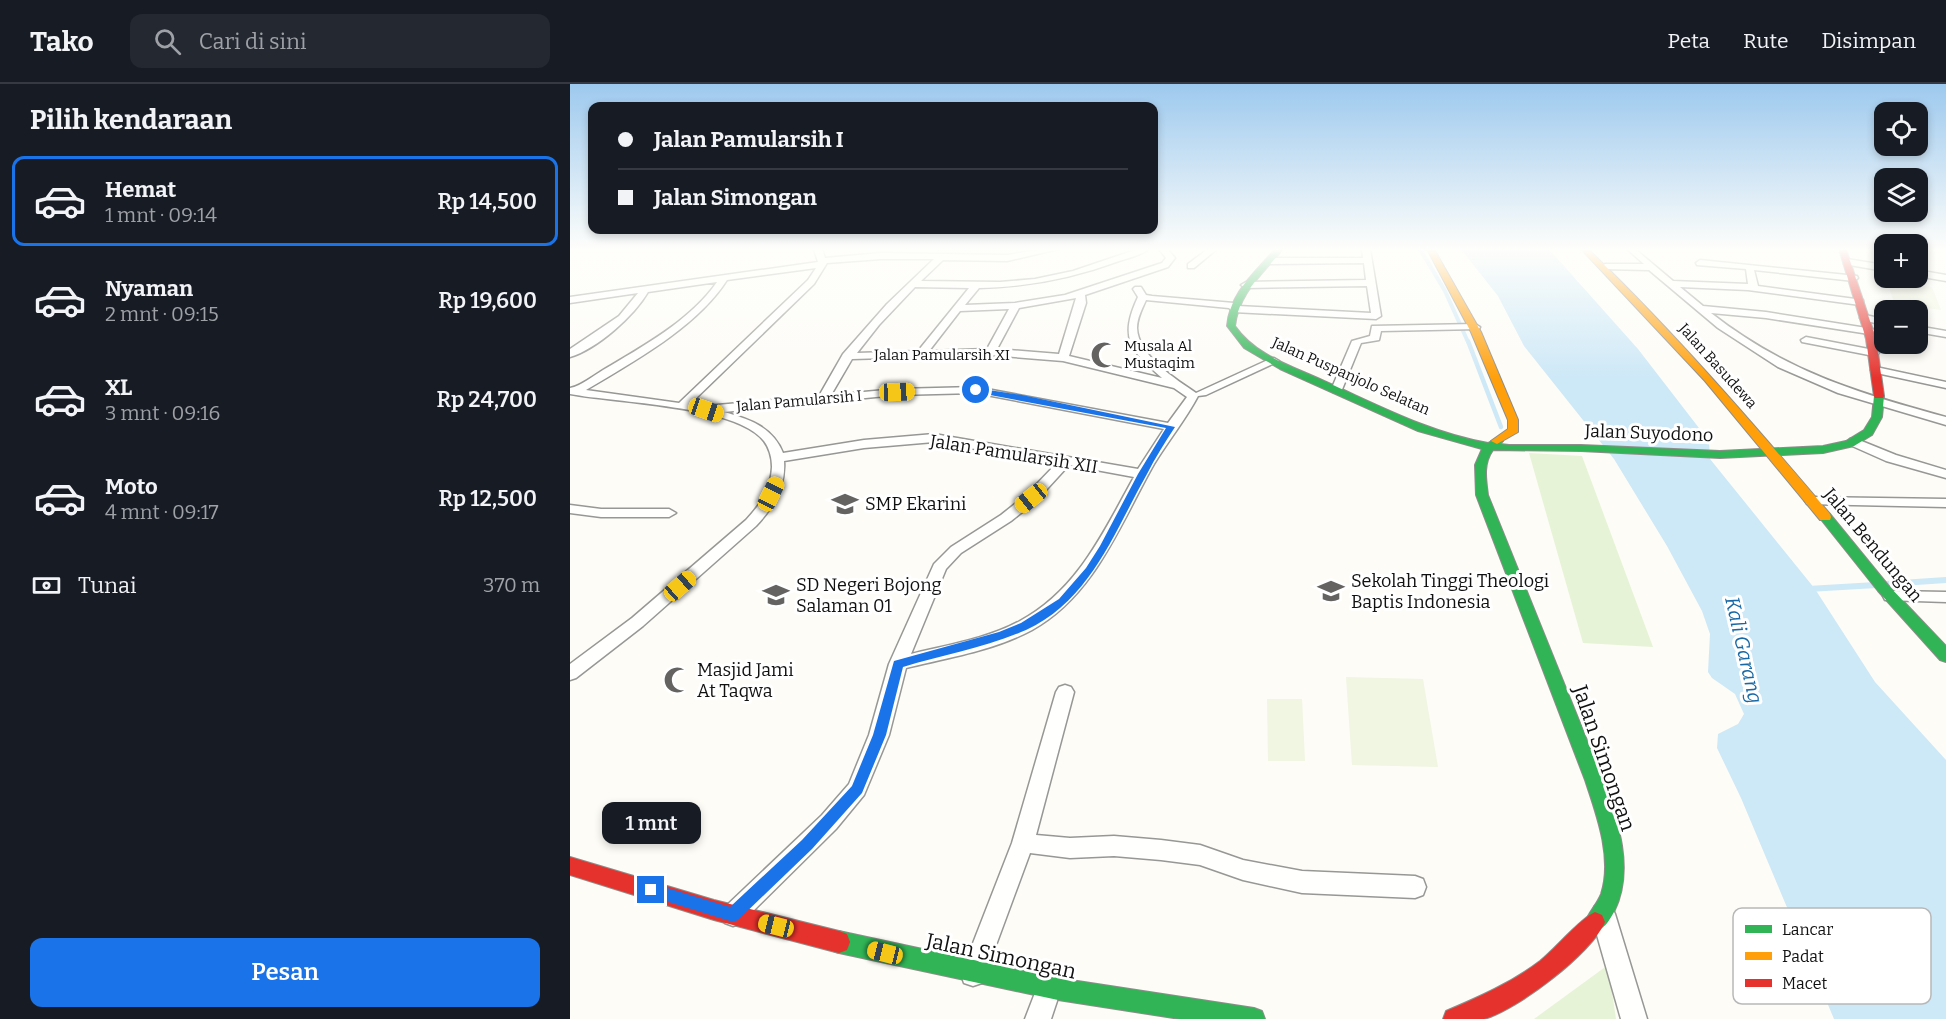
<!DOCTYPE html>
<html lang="id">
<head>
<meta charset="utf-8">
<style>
  :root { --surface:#171b24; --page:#242831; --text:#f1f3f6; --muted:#9ea1a6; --line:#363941; --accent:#1a73e8 }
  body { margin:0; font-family:Bitter,serif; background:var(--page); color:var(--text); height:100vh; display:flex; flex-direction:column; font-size:22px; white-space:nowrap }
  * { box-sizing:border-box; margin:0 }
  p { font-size:20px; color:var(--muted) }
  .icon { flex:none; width:33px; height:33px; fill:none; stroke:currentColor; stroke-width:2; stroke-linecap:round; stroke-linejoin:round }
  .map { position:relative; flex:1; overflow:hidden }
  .side { display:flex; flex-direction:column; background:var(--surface); width:570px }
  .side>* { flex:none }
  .banner { position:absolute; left:18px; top:18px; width:570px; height:132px; border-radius:12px; box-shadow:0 3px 9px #0003; display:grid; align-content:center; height:132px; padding:0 30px; background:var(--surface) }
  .controls { position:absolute; left:1304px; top:18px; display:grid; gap:12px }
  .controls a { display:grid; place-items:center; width:54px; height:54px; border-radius:12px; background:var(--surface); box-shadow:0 3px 9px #0003; font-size:30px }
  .end { position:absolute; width:27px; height:27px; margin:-14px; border:8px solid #1a73e8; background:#fff; box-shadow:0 0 0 3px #fff }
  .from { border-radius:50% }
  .bubble { position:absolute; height:42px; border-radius:12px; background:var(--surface); box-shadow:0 3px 9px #0003; font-size:20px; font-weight:600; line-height:42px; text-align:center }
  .car { position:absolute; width:18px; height:36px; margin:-18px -9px; border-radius:8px; box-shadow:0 0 4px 2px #0007; background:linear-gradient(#f5c518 24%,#345 0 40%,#f5c518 0 76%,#345 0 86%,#f5c518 0) }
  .banner b { display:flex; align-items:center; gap:21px; height:57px; font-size:22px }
  .banner b+b { border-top:2px solid var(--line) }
  .banner i { width:15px; height:15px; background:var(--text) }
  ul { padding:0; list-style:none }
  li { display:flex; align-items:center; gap:18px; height:90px; margin:0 12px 9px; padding:0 18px; border:3px solid transparent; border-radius:12px }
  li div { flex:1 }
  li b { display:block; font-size:22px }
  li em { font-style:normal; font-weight:600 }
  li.active { border-color:var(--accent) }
  li>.icon { width:54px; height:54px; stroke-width:1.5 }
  h2 { padding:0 30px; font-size:27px; line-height:72px }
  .pay { display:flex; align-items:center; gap:15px; height:66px; padding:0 30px; font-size:22px }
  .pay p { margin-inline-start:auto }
  .primary-button { display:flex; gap:12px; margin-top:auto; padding:12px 30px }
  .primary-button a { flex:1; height:69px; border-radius:12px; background:var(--accent); color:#fff; font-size:24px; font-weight:600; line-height:69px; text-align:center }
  header { display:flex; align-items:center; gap:36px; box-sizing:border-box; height:84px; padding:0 30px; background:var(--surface); border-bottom:2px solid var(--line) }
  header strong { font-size:28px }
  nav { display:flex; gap:33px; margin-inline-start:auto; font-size:21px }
  .search { width:420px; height:54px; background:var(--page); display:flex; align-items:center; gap:15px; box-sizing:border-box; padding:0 21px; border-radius:12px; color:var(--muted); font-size:22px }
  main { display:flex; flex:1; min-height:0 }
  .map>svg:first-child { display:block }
  .green { fill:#e7f3d7 }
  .cemetery { fill:#e9eedb }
  .pitch { fill:#f0f6e1 }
  .water { fill:#cde8f7 }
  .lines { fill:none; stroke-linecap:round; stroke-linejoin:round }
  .stream-far2 { stroke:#cde8f7; stroke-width:4 }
  .stream-far1 { stroke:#cde8f7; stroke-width:4.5 }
  .stream { stroke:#cde8f7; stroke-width:6 }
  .street-casing { stroke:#979795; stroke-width:3 }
  .fast-casing { stroke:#8e8d8b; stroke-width:2 }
  .slow-casing { stroke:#8e8d8b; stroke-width:2 }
  .jam-casing { stroke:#8e8d8b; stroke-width:2 }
  .street { fill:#fffffe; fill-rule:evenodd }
  .fast { fill:#30b455; fill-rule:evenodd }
  .slow { fill:#ff9f0a; fill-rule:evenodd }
  .jam { fill:#e5322d; fill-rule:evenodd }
  .route { fill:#1a73e8 }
  .labels { text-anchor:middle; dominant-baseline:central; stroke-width:6; stroke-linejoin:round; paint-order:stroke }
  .far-poi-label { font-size:15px; fill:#111; stroke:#fff; text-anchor:start }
  .far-street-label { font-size:15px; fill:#111; stroke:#fff }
  .street-label { font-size:18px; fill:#111; stroke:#fff }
  .poi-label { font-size:18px; fill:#111; stroke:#fff; text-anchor:start }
  .water-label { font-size:20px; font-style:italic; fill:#1768a6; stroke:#fff }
  .near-street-label { font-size:21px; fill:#111; stroke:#fff }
  .key { fill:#fff; stroke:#b8b8b8; stroke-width:1.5 }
  .key-label { font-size:16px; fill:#111 }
</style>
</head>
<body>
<header>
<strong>Tako</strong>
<div class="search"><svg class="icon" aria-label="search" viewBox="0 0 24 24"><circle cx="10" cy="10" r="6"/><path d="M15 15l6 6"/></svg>Cari di sini</div>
<nav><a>Peta</a><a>Rute</a><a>Disimpan</a></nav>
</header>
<main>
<section class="side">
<h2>Pilih kendaraan</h2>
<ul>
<li class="active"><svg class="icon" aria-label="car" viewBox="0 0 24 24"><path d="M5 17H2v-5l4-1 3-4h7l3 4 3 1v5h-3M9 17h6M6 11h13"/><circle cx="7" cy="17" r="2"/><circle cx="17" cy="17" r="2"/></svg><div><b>Hemat</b><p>1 mnt · 09:14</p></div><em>Rp 14,500</em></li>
<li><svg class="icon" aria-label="car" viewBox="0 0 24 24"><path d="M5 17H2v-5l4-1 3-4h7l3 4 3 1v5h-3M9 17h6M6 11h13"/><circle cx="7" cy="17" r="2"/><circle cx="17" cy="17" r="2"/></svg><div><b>Nyaman</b><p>2 mnt · 09:15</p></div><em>Rp 19,600</em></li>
<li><svg class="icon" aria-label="car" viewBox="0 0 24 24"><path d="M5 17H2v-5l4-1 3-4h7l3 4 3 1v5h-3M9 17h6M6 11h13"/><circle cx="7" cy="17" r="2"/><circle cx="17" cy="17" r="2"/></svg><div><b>XL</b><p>3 mnt · 09:16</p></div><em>Rp 24,700</em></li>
<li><svg class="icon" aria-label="car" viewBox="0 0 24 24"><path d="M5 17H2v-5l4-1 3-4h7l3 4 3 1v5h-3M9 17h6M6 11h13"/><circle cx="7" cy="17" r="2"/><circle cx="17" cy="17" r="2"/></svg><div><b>Moto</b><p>4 mnt · 09:17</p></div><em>Rp 12,500</em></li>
</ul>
<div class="pay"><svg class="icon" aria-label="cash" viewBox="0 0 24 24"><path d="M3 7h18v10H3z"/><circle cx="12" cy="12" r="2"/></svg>Tunai<p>370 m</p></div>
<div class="primary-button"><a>Pesan</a></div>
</section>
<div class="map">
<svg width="1376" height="935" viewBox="0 0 1376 935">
  <rect width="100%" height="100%" fill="#fdfcf7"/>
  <path class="green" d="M 959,369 L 1012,372 L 1083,563 L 1013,559 Z
    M 1038,881 L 1046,935 L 964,935 Z"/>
  <path class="cemetery" d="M 367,165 L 455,165 L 421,172 L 368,172 Z"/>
  <path class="pitch" d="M 1317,197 L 1362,203 L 1371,226 L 1324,219 Z
    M 776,593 L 853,595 L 868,683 L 782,681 Z
    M 697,615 L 732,615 L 735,677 L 698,677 Z"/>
  <path class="water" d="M 891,165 L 978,165 L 985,172 L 1068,265 L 1139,357 L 1140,375 L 1245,505 L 1305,598 L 1376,676 L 1376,935 L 1264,935 L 1171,714 L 1147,664 L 1148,650 L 1168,640 L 1174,630 L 1165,610 L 1142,594 L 1138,588 L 1140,550 L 1132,527 L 1097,462 L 1044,375 L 954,262 L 928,212 Z"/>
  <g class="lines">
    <path class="stream-far2" d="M 850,165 L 875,207 L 898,258"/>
    <path class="stream-far1" d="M 898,257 L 931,343"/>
    <path class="stream" d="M 1316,500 L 1376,496
      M 1238,505 L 1306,501"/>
    <g class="street-casing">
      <path id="street" d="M 244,165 L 252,165 L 255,174 L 311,169 L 437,171 L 474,165 L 489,165 L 437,177 L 373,176 L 351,197 L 430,198 L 465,195 L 503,187 L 568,165 L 579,165 C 571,171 559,174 549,177 C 503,194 458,203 409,204 L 395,221 L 445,219 L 495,211 L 592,179 L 596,174 L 589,165 L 597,165 L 605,174 L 598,183 L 515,211 L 516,219 L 499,272 L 592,294 C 560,266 549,254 568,213 L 563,205 L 565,203 L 571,203 L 576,211 L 582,212 L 664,219 L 668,222 L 801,229 L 797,202 L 676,204 L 671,201 L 676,198 L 796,196 L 794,179 L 701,180 L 697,177 L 701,174 L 793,174 L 792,165 L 800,165 L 811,232 L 806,235 L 663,228 L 659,224 L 576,216 C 572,225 567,234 567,244 C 568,272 606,295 626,309 L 700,275 L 704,274 L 709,277 L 636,311 L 628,312 C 616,335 598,357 584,380 C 550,440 525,511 462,546 C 423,567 377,574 336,584 L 319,651 L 294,711 L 266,745 L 171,839 L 163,842 L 155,839 L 151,831 L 155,823 L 252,731 L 279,700 L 299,651 L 319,580 L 364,480 L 381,463 L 431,431 L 456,411 L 487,379 L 364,358 L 294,364 L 214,377 C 216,403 203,424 186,442 L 73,542 L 6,594 L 0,596 L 0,580 L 62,534 L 176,436 C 190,421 201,405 202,383 C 202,375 200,365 194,357 C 166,321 46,319 0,310 L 0,304 C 11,302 23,292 33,286 C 72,263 121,236 147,198 L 78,208 C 64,232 27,265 0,273 L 0,265 L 49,232 L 68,209 L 0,219 L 0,213 L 248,178 ZM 311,175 L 364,175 L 317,220 L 273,270 L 249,312 L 136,322 L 120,320 L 244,200 L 257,179 ZM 246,184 L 238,196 L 109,319 L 16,306 C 63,278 127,243 157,196 ZM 345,203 L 399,204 L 348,267 L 287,269 L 309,241 ZM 506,214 L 489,270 L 427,265 L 449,224 ZM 439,225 L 417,265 L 359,267 L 390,227 ZM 420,271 L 493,277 L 604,304 L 617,313 L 598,339 L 406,303 L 326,305 L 261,311 L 282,275 ZM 406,309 L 594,345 L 568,385 L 364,350 L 294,356 L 213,369 C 203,343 179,335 154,328 L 326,311 ZM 499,381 L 564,393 C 534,447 508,506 450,537 C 417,555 377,561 341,570 L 376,485 L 391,469 L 441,437 L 466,417 Z
        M 638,165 L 647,165 L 624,184 L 618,184 L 618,180 Z
        M 1057,165 L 1065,165 L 1103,197 L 1178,200 L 1176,185 L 1127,181 L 1126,179 L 1130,176 L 1287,192 L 1288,194 L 1284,197 L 1184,186 L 1188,202 L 1293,216 L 1293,220 L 1290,221 L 1178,206 L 1110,203 L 1133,222 L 1196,228 L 1303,245 L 1304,247 L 1299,250 L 1196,234 L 1141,229 C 1215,287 1287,309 1376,333 L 1376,341 L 1268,309 L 1208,283 L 1148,244 L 1079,186 L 1032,185 L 1031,183 L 1035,180 L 1074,180 Z
        M 1277,175 L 1314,181 L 1314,187 L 1274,180 L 1274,176 Z
        M 1347,186 L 1376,191 L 1376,197 L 1347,192 Z
        M 1295,231 L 1314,235 L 1314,241 L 1292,236 L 1290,234 Z
        M 905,240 L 910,243 L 909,245 L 811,247 L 809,256 L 791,259 L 771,308 L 763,308 L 761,306 L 782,257 L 800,252 L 802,242 Z
        M 1347,242 L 1376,247 L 1376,253 L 1347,248 Z
        M 1236,253 L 1304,266 L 1309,269 L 1304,272 L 1232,258 L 1231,256 Z
        M 1306,283 L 1376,298 L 1376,304 L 1302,288 L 1301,286 Z
        M 1284,354 L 1326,371 L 1376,386 L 1376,394 L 1316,377 L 1280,361 L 1278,358 L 1280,355 Z
        M 1242,413 L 1376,415 L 1376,423 L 1237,420 L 1235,417 Z
        M 0,421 L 31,425 L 99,425 L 106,429 L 99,433 L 31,433 L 0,429 Z
        M 1321,507 L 1376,508 L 1376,518 L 1315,516 L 1313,512 L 1315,508 Z
        M 495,601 L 501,603 L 504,608 L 466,751 L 500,754 L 544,752 L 591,756 L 630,761 L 673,776 L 732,787 L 845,792 L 853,795 L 856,803 L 853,811 L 845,814 L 732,809 L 673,796 L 630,781 L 591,776 L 544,772 L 500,774 L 460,769 L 412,899 L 403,902 L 394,899 L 391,890 L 442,759 L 486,608 L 489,603 Z
        M 1033,819 L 1041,822 L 1045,830 L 1077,935 L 1051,935 L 1021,830 L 1025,822 Z
        M 479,893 L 488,896 L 491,905 L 481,935 L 455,935 L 470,896 Z"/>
    </g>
    <g class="fast-casing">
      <path id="fast" d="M 705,165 L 713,165 C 693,190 669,208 665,242 C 686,272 722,282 754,297 C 808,321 860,349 918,359 L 927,354 L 933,357 L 930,360 L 939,361 L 1011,361 L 1150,367 L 1253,362 L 1276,357 L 1294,346 L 1302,333 L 1304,312 L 1309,309 L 1314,312 L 1312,333 L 1302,351 L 1284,362 L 1253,369 L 1150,374 L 1011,367 L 923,366 C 913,380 916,395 918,411 L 1033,696 C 1048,737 1065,786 1044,828 C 1039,837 1035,844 1025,848 L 1018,845 L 1015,838 C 1019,828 1027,820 1031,810 C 1043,774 1026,729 1015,696 L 906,411 L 905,381 L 912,365 L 848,347 L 710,285 L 674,264 L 657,242 C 660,208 685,189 705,165 Z
        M 1255,429 L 1260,430 L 1318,501 L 1376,562 L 1376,578 L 1370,576 L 1308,507 L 1249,433 Z
        M 269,847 L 488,894 L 684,924 L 692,927 L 695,935 L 610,935 L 488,916 L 269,869 L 261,866 L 258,858 L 261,850 Z"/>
    </g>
    <g class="slow-casing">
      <path id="slow" d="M 857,165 L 864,165 L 911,248 L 948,336 L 948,348 L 927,360 L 921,357 L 938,345 L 938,336 L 901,248 Z
        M 1011,165 L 1018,165 C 1104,248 1182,338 1260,430 L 1261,433 L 1260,436 L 1250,436 L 1135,297 Z"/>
    </g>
    <g class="jam-casing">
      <path id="jam" d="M 1269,165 L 1276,165 L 1306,255 L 1314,312 L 1313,314 L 1305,314 L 1304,312 L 1296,255 Z
        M 0,773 L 144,816 L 269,847 L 277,850 L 280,858 L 277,866 L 269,869 L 144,836 L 0,791 Z
        M 1025,828 L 1032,831 L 1035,838 C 1022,869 947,926 914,935 C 902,935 885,935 873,935 L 876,927 C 909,913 941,899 970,877 C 985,865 1011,834 1025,828 Z"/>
    </g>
    <use href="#street" class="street"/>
    <use href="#fast" class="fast"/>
    <use href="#slow" class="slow"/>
    <use href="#jam" class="jam"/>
  </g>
  <linearGradient id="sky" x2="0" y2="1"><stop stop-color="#9dc9ee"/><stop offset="0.56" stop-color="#fefefb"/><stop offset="1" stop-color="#fefefb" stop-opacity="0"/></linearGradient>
  <rect width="1376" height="295" fill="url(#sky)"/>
  <path class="route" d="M 406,304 L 452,311 L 605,343 C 595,358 585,374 577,390 C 544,448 521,516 456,546 C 417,563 373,571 333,583 L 316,651 L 292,709 L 242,765 L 168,836 L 163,838 L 76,811 L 74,806 L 76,801 L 81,799 L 160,823 L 232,756 L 282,702 L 303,651 L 324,577 L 429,548 L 451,539 L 489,515 L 516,484 L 530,462 L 568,390 L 596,344 L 404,308 Z"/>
  <defs>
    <g id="mosque-bare" transform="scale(2.07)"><path d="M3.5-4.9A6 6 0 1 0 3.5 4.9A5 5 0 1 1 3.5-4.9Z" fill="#646362" stroke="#fff" stroke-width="2.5" paint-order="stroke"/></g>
    <g id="school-bare" transform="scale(2.07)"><path d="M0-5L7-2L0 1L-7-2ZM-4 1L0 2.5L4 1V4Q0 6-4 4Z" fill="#646362" stroke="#fff" stroke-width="2.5" paint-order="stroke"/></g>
    <g id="university-bare" transform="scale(2.07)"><path d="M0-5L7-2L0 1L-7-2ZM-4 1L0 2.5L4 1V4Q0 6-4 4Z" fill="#646362" stroke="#fff" stroke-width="2.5" paint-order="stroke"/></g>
  </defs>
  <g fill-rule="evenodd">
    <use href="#mosque-bare" x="534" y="271"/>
    <use href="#school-bare" x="275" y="420"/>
    <use href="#university-bare" x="761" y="507"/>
    <use href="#school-bare" x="206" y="511"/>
    <use href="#mosque-bare" x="107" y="596"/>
  </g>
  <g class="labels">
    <g class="far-poi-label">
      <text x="554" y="262">Musala Al<tspan x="554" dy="17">Mustaqim</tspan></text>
    </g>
    <g class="far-street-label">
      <text x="372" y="271">Jalan Pamularsih XI</text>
      <text transform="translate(1148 282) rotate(48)">Jalan Basudewa</text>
      <text transform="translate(781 292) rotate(24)">Jalan Puspanjolo Selatan</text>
      <text transform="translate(229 317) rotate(-5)">Jalan Pamularsih I</text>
    </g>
    <g class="street-label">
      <text transform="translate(1079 349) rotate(2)">Jalan Suyodono</text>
      <text transform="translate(444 370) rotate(9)">Jalan Pamularsih XII</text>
      <text transform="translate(1303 461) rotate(50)">Jalan Bendungan</text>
    </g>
    <g class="poi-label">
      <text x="295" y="420">SMP Ekarini</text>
      <text x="781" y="497">Sekolah Tinggi Theologi<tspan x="781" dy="21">Baptis Indonesia</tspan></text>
      <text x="226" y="501">SD Negeri Bojong<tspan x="226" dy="21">Salaman 01</tspan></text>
      <text x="127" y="586">Masjid Jami<tspan x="127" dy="21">At Taqwa</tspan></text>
    </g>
    <g class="water-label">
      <text transform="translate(1174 566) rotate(77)">Kali Garang</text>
    </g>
    <g class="near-street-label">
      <text transform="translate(1034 674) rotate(71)">Jalan Simongan</text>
      <text transform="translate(431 872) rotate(12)">Jalan Simongan</text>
    </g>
  </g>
  <rect x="1163" y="824" width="198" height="96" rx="9" class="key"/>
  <rect x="1175" y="841" width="27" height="8" fill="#30b455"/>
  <rect x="1175" y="868" width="27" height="8" fill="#ff9f0a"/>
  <rect x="1175" y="895" width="27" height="8" fill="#e5322d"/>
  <g class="key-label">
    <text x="1212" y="851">Lancar</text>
    <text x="1212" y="878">Padat</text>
    <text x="1212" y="905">Macet</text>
  </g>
</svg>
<div class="controls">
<a><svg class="icon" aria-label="locate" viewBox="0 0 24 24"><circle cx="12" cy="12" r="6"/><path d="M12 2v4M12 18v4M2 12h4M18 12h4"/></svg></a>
<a><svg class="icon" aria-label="layers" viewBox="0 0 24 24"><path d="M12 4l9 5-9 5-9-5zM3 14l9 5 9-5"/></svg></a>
<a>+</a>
<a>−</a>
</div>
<i class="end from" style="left:406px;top:306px"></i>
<i class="end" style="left:81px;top:806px"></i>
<div class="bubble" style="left:32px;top:718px;width:99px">1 mnt</div>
<i class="car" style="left:327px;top:308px;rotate:88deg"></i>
<i class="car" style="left:136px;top:326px;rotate:109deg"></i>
<i class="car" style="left:201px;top:410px;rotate:26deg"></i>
<i class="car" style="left:461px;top:414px;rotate:231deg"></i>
<i class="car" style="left:110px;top:502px;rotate:49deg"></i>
<i class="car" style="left:206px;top:842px;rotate:284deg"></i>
<i class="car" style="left:315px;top:869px;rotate:284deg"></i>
<div class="banner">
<b><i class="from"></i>Jalan Pamularsih I</b>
<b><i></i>Jalan Simongan</b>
</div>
</div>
</main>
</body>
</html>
